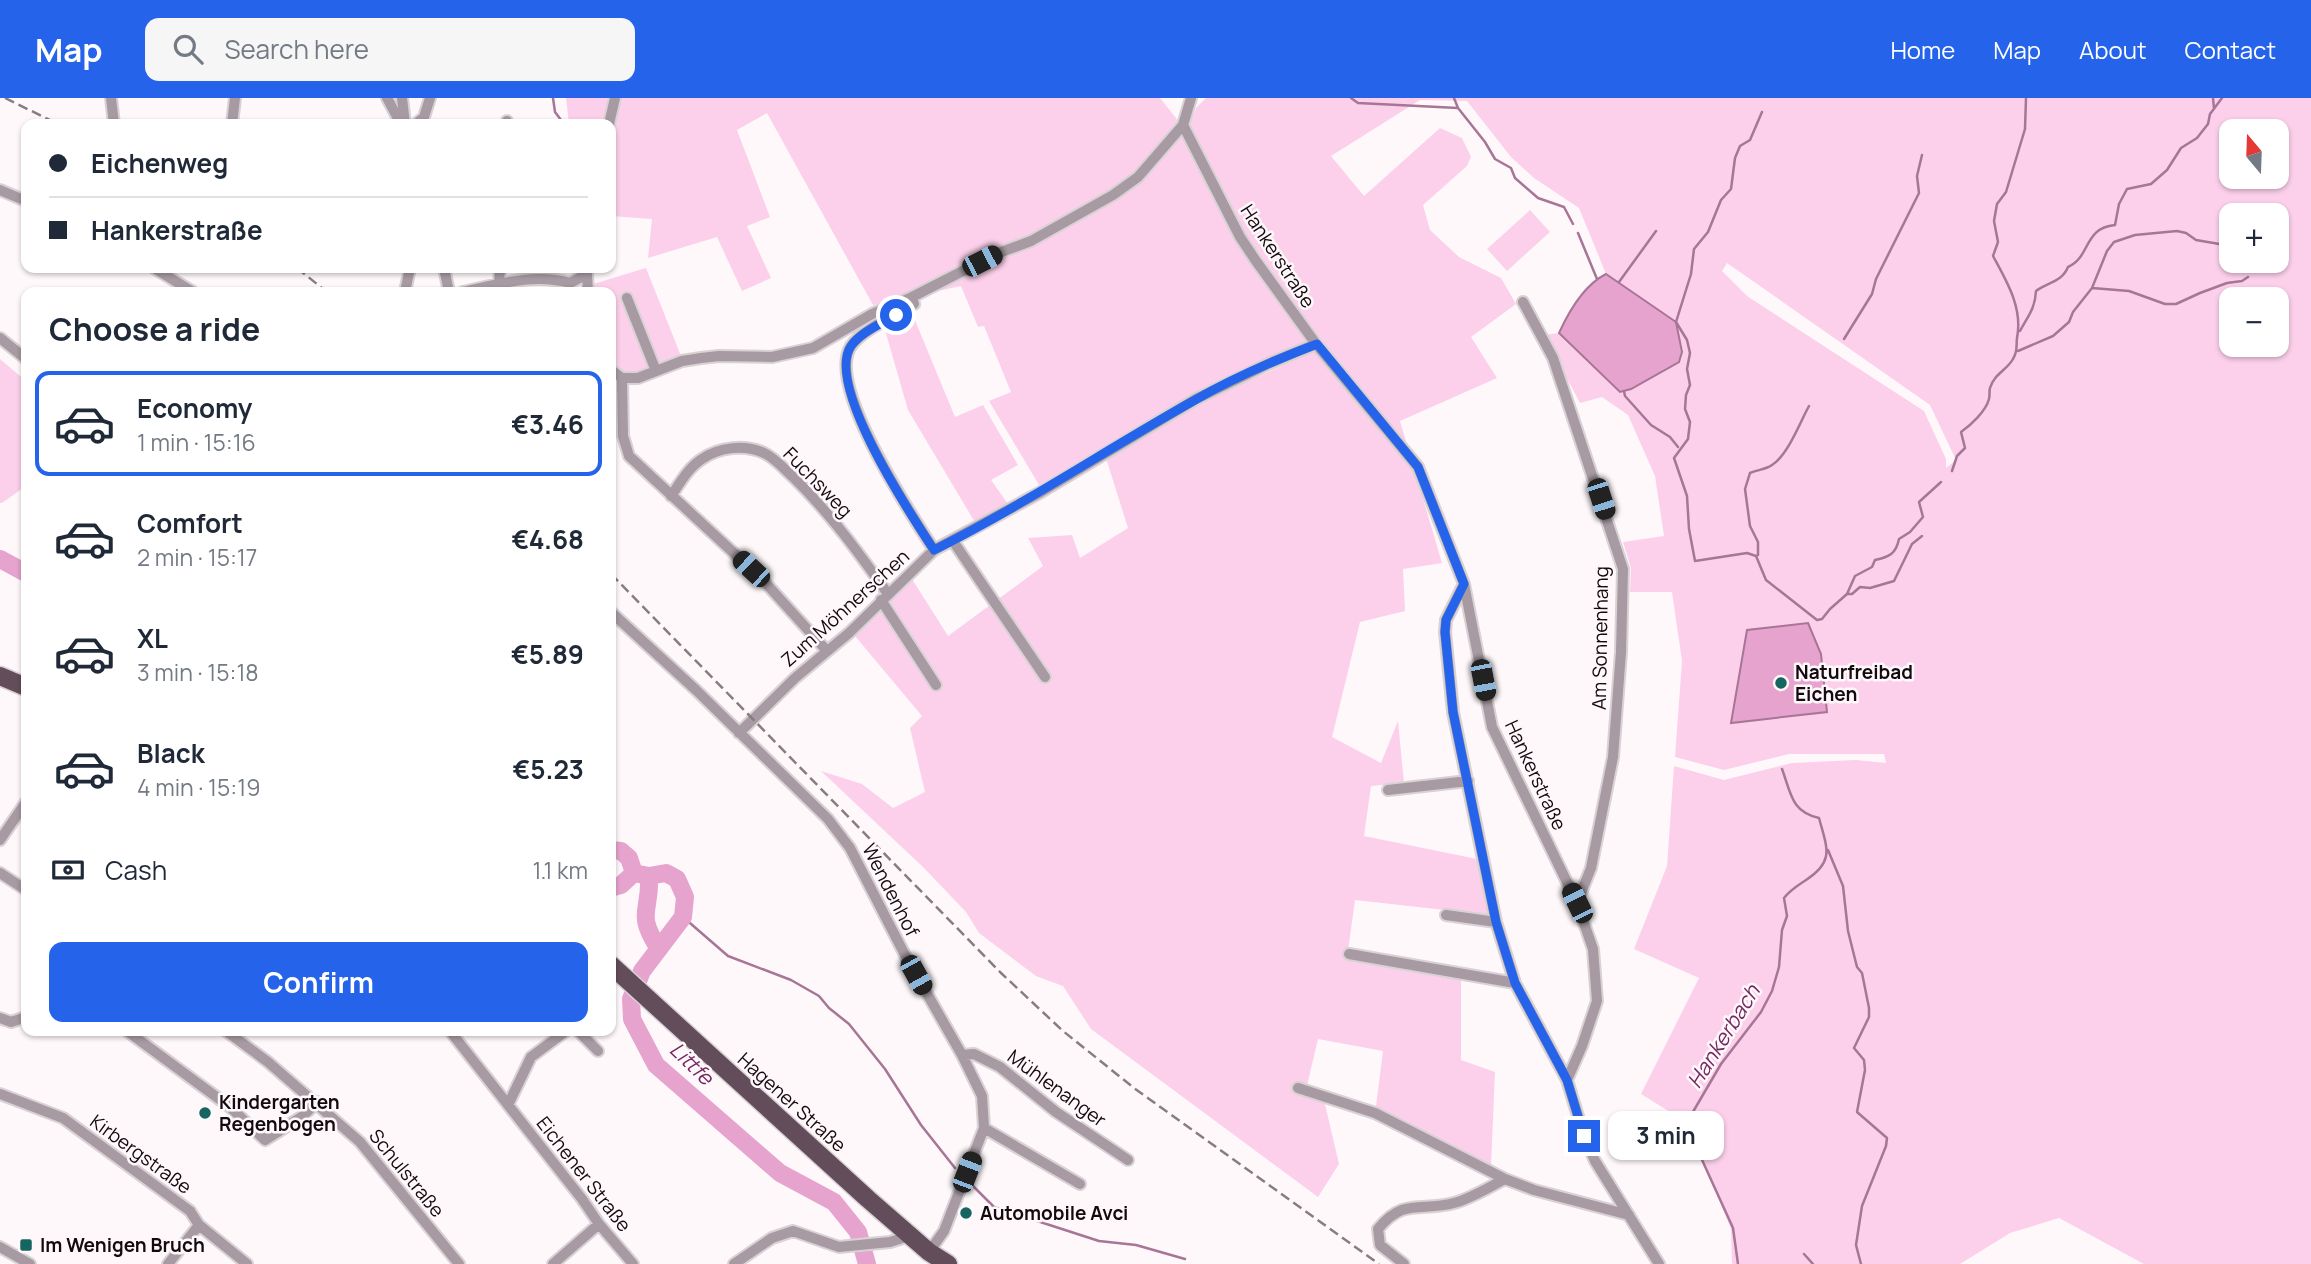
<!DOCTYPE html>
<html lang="en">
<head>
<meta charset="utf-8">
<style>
  :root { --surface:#fff; --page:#f6f6f7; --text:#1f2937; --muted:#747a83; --line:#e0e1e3; --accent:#2563eb }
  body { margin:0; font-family:Manrope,sans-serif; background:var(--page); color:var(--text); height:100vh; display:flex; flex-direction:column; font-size:26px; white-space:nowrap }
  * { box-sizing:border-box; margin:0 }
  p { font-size:23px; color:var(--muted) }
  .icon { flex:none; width:38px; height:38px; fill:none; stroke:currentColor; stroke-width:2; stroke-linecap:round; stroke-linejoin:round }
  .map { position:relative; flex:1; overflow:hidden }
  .sheet { position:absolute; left:21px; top:189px; width:595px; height:749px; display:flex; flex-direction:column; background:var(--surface); border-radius:14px; box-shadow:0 2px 5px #0004 }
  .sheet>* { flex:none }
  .guide { position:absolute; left:21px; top:21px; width:595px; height:154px; border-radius:14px; box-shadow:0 2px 5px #0004; display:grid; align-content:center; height:154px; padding:0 28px; background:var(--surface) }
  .needle { width:46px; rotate:341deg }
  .tools { position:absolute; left:2219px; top:21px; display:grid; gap:14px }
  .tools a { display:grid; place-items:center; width:70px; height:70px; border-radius:14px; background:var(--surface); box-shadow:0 2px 5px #0004; font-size:35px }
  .end { position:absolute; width:32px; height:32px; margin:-16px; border:9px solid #2563eb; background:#fff; box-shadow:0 0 0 4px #fff }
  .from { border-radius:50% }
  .bubble { position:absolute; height:49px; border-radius:14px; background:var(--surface); box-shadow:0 2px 5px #0004; font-size:23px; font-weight:700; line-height:49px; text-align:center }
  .car { position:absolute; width:21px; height:42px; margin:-21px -10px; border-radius:9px; box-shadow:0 0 5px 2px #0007; background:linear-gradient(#222 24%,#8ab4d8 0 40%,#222 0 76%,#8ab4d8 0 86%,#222 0) }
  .guide b { display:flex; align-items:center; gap:24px; height:66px; font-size:26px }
  .guide b+b { border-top:2px solid var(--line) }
  .guide i { width:18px; height:18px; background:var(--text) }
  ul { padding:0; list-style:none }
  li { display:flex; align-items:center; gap:21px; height:105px; margin:0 14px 10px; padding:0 14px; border:4px solid transparent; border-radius:14px }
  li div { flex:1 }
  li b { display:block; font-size:26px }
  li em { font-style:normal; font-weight:700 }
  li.on { border-color:var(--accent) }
  li>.icon { width:63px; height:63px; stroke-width:1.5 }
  h2 { padding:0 28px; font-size:32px; line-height:84px }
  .pay { display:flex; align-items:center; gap:18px; height:77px; padding:0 28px; font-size:26px }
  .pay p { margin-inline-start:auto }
  .action { display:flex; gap:14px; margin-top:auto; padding:14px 28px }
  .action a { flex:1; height:80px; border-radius:14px; background:var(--accent); color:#fff; font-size:28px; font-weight:700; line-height:80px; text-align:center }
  header { display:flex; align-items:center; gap:42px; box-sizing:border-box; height:98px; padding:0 35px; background:var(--accent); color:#fff }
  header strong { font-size:33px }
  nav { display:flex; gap:38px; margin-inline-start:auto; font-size:24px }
  .search { width:490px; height:63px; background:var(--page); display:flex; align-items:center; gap:18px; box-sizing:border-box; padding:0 24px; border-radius:14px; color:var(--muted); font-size:26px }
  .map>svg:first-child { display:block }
  .green { fill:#fcd0eb; fill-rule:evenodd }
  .water { fill:#e6a3ce; stroke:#a77595; stroke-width:2 }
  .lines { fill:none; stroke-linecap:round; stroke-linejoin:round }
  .stream { stroke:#a77595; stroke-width:2.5 }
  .river { stroke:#e6a3ce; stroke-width:18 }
  .minor-casing { stroke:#d8d2d5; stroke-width:14 }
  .primary-casing { stroke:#d8d2d5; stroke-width:21 }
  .minor { stroke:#a79aa2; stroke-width:10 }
  .primary { stroke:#634d5b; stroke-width:18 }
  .rail { stroke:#857d82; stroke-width:2.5; stroke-dasharray:10 5; stroke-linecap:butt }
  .route { stroke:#2563eb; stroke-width:9 }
  .poi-dot { fill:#176561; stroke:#fef8fb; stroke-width:2.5 }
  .labels { text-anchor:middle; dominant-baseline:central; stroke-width:5; stroke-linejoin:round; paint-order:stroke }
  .street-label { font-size:19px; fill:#130a10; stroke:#fef8fb }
  .poi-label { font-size:19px; font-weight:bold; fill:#130a10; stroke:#fef8fb; text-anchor:start }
  .water-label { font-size:21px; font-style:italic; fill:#752860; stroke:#fef8fb }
</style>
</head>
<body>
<header>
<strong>Map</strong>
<div class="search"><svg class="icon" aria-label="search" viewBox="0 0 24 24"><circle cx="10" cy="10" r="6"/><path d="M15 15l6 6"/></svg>Search here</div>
<nav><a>Home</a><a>Map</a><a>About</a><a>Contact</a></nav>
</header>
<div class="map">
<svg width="2311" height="1166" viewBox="0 0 2311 1166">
  <rect width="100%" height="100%" fill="#fef8fb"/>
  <path class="green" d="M 566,0 L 1160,0 L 1176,20 L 1234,140 L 1308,243 L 1194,295 L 1039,387 L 989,303 L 1011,294 L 984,228 L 978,229 L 961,188 L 873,207 L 767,15 L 737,32 L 770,119 L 747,128 L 771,180 L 742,193 L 717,139 L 648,160 L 652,121 L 611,118 L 611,26 L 569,26 Z
    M 1206,0 L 2311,0 L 2311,1166 L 2144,1166 L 2059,1120 L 2010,1135 L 1960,1166 L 1732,1166 L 1731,1131 L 1688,1025 L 1641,996 L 1699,880 L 1634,851 L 1667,768 L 1674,668 L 1724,682 L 1792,665 L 1856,662 L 1886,665 L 1884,656 L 1789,656 L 1724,672 L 1675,659 L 1682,563 L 1672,494 L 1630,494 L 1631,470 L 1623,444 L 1664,438 L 1655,378 L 1628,317 L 1602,299 L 1580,305 L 1544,237 L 1559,235 L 1620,294 L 1676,224 L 1606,176 L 1579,110 L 1534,80 L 1511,59 L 1467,3 L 1420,2 L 1331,58 L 1364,98 L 1440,30 L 1462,40 L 1471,59 L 1467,68 L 1423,107 L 1430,132 L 1459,159 L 1501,180 L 1516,206 L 1471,239 L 1497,280 L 1400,323 L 1442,465 L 1403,471 L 1405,513 L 1360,524 L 1332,639 L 1381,665 L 1398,623 L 1404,685 L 1371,688 L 1364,738 L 1477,761 L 1490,817 L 1355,802 L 1347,860 L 1461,881 L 1461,962 L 1495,974 L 1491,1068 L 1376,1008 L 1383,953 L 1318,941 L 1305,996 L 1324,1002 L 1339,1066 L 1318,1099 L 1091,931 L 1063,888 L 1036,878 L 979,835 L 966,814 L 924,770 L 821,673 L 862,686 L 893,710 L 925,694 L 910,630 L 922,618 L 855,538 L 912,481 L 948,538 L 1043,468 L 1028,440 L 1072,437 L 1080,460 L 1128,430 L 1106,360 L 1199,305 L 1299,260 L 1319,243 L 1245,135 L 1189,28 L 1196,10 ZM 2231,33 L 2277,33 L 2277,79 L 2231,79 ZM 2231,117 L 2277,117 L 2277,163 L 2231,163 ZM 1727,165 L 1930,307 L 1956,362 L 1946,370 L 1946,361 L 1924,313 L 1747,198 L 1722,173 ZM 2231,201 L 2277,201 L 2277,247 L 2231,247 Z
    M 1530,112 L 1550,134 L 1507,173 L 1487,151 Z
    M 646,170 L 681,258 L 636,275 L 624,275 L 611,261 L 611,194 L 594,194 L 593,186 Z
    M 912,215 L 955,319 L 983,307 L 1018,367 L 991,382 L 1008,406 L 976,426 L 908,312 L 885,232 Z
    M 0,261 L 26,283 L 26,388 L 2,405 L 0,405 Z"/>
  <path class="water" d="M 1606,176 L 1676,224 L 1682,254 L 1679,264 L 1631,291 L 1620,294 L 1559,235 C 1569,213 1584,187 1606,176 Z
    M 1808,525 L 1821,556 L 1827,614 L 1731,625 L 1747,532 Z"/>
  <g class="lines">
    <path class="stream" d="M 553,0 L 555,14 L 564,26
      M 1351,0 L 1358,5 L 1458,10
      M 1454,0 L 1458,10 L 1485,44 L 1495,61 L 1511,70 L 1515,80 L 1538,100 L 1564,109 L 1573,126
      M 2213,0 L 2214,11
      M 1762,14 L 1750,42 L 1740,48 L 1735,60 L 1731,91 L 1721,102 L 1708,134 L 1694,151 L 1691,176 L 1676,224 L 1687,242 L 1690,255 L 1687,271 L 1690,287 L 1686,297 L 1685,311 L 1690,324 L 1688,341 L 1674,360 L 1687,398 L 1689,431 L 1695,463 L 1747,455 L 1756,458 L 1766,482 L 1817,522 L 1822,521 L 1830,511 L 1847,496 L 1855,478 L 1872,469 L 1875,462 C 1889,459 1896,456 1899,441 L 1910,434 L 1923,419 L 1919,404 L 1941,384
      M 1578,135 L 1597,181
      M 539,174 L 544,170
      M 1619,184 L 1656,133
      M 2092,190 L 2129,193 L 2165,206 L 2176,206 L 2200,195 L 2227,185 L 2242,183 L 2248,179
      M 2020,233 C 2028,218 2035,211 2036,193 C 2048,184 2062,184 2068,169 C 2091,159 2083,130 2115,127 L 2119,106 L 2127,91 L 2151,86 L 2167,72 L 2181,50 L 2197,40 L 2208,26 L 2210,16 L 2222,0
      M 1844,241 L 1872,196 L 1876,181 L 1919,95 L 1917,78 L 1922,57
      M 2018,253 L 2053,238 L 2069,224 L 2073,214 L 2092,190 L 2107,153 L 2114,144 L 2135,137 L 2177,133 L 2186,135 L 2196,142 L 2231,148
      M 1624,293 L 1625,298 L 1651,327 L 1670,339 L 1678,349
      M 1952,373 L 1957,358 L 1965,350 L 1961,334 C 1971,327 1986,313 1989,301 C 1990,297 1989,293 1990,290 C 1994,276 2007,272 2013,261 C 2018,253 2016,248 2017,240 C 2023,210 2007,184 1993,158 L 1998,144 L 1994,123 L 1997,106 L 2006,94 L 2025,31 L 2026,0
      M 1756,458 L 1758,457 L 1758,444 L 1750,428 L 1745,391 L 1750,375 C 1757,372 1767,371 1772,367 C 1788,357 1800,324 1809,308
      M 1848,496 L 1852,496 L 1860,489 L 1870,490 L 1894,483 L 1912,446 L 1922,438
      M 1828,752 L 1843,788 L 1848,833 L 1857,869 L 1862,875 L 1869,910 L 1869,919 L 1854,950 L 1864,962 L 1865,972 L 1857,1014 L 1887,1040 L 1886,1048 L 1862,1108 L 1856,1147 L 1861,1166
      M 683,819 L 728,858 L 791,882 L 819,898 L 829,910 L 849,926 L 885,971 L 921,1027 L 955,1070
      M 972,1087 L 994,1109 L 1099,1143 L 1136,1147 L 1185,1161
      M 1804,1156 L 1813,1166
      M 1738,1166 L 1733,1130 L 1693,1042 L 1690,1019 L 1721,966 L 1761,914 L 1772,893 L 1779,869 L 1782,832 L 1787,818 L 1784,800 C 1790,792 1797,788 1806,782 C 1835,763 1827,750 1819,720 C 1791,714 1791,695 1782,671"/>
    <path class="river" d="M 0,461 L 26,475
      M 611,752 L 621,753 L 629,760 L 634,775 L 649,778 L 666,775 L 677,781 L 685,799 L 683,819 L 642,873 L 631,901 L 632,921 L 656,967 L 780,1075 L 834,1104 L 858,1134 L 867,1166
      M 649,778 C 651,815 635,814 659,851
      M 611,790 L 621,787 L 634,775"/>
    <g class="minor-casing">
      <path id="minor" d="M 111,0 L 114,26
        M 387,0 L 401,26
        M 402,0 L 405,26
        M 1191,0 L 1183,27 L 1240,139 L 1256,163 L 1316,246 L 1418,369 L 1464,486 L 1492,629 L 1577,805 L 1593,851 L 1597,903 L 1582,948 L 1567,982 L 1584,1038 L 1595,1063 L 1659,1166
        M 232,26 L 235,0
        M 416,26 L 424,19 L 430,0
        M 507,26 L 507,23
        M 609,26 L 615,0
        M 0,92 L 26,103
        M 154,170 L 193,194
        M 444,170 L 449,194
        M 587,176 L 588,194
        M 570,185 L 587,176 L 587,170
        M 499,186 L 500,170
        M 405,194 L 410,170
        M 463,194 C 499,186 534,175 570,185
        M 912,199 L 914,206 C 897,216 862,232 851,248 C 825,287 911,416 934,452
        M 627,200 L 656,273
        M 1523,204 L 1553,260 L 1623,471 L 1621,554 L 1613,659 L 1591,770 L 1577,805
        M 0,240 L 26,261
        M 611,272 L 622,280 L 638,280 L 682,263 L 701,260 L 719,258 L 772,259 L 813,250 L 872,216 L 912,199 L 996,156 L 1031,143 L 1113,97 L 1138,79 L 1183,27
        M 622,280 L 623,338 L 629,358 L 762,481 L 827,553
        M 671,398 C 680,385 689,369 702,361 C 719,349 745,346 764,355 C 775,360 784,371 793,379 C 829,414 859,455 888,496
        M 953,443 L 1045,579
        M 1464,486 L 1446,522 L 1445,534 L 1453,614 L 1496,824 L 1515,885 L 1567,982
        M 881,502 L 936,587
        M 611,514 L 696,592 L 828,721 L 850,750 L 905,857 L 962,957 L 982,998 L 984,1030 L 944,1133 L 929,1154
        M 739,635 L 795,580 L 849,535 L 934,452 L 1041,394 L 1196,301 L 1270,265 L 1316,246
        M 1388,692 L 1468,683
        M 0,742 L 26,704
        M 0,775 L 26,792
        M 1446,817 L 1496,824
        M 1349,856 L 1515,885
        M 0,920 L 11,924 L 26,919
        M 127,933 L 230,1009 L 265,1042 L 303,1018 L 317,1004
        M 226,933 L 268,964 L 360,1044 L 459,1166
        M 450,933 L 582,1101 L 599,1126 L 633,1166
        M 578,933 L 598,953
        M 962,957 L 974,956 L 1000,969 L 1056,1014 L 1128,1062
        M 1298,990 L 1375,1015 L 1505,1081
        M 0,996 L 63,1020 L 190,1113 L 199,1127 L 247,1166
        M 508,1007 L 531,959 L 566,933
        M 984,1030 L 1080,1086
        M 0,1149 L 30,1166
        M 168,1166 L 199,1127
        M 553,1166 L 599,1126
        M 734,1166 L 772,1140 L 793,1133 L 839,1149 L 890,1144 L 909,1138
        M 1404,1166 L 1380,1147 L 1378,1131 C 1404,1099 1421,1114 1454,1105 C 1472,1100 1489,1089 1505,1081 L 1534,1092 L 1629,1117"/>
    </g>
    <g class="primary-casing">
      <path id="primary" d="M 0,578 L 26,589
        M 611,867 L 868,1101 L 929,1154 L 948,1166"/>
    </g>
    <use href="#minor" class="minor"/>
    <use href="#primary" class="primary"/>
    <path class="rail" d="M 5,0 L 58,26
      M 297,170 L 327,194
      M 611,476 L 1000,874 L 1063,933 L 1134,990 L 1379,1166"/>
  </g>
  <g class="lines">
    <path class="route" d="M 896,217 C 881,226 861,234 851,248 C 825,287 911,417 934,452 C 1024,407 1107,351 1195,302 C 1233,280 1275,262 1317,246 L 1418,369 L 1464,486 L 1446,522 L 1445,534 L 1453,614 L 1496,824 L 1515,885 L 1567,982 L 1584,1038"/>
  </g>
  <g class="poi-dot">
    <circle cx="1781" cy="585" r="7"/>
    <circle cx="205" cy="1015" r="7"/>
    <circle cx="966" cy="1115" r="7"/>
    <rect x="19" y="1140" width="14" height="14" rx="3.5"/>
  </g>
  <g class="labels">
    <g class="street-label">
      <text transform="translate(1278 158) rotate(57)">Hankerstraße</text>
      <text transform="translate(818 384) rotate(46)">Fuchsweg</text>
      <text transform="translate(845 510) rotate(-42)">Zum Möhnerschen</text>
      <text transform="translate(1600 540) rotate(-89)">Am Sonnenhang</text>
      <text transform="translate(1536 677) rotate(65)">Hankerstraße</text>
      <text transform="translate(891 792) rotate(63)">Wendenhof</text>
      <text transform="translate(1057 990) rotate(36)">Mühlenanger</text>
      <text transform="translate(792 1004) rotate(42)">Hagener Straße</text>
      <text transform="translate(141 1056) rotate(36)">Kirbergstraße</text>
      <text transform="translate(407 1075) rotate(51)">Schulstraße</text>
      <text transform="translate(584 1076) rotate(52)">Eichener Straße</text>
    </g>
    <g class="poi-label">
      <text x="1795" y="574">Naturfreibad<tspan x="1795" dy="22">Eichen</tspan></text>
      <text x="219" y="1004">Kindergarten<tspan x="219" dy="22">Regenbogen</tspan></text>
      <text x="980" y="1115">Automobile Avci</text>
      <text x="40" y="1147">Im Wenigen Bruch</text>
    </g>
    <g class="water-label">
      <text transform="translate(1723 938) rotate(-58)">Hankerbach</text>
      <text transform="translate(692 965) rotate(44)">Littfe</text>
    </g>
  </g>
</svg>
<div class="tools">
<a><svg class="needle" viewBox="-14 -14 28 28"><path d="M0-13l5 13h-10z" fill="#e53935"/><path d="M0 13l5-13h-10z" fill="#747a83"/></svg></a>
<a>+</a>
<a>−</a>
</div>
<i class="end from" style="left:896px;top:217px"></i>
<i class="end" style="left:1584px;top:1038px"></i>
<div class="bubble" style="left:1608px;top:1013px;width:116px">3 min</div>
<i class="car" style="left:982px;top:163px;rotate:63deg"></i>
<i class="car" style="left:1601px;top:401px;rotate:162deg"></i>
<i class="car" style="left:751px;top:471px;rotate:313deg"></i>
<i class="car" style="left:1483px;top:582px;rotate:169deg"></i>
<i class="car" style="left:1577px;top:805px;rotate:334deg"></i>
<i class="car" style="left:916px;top:877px;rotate:151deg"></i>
<i class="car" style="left:967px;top:1074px;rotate:21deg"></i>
<div class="guide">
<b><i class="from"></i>Eichenweg</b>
<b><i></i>Hankerstraße</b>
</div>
<section class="sheet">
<h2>Choose a ride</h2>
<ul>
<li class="on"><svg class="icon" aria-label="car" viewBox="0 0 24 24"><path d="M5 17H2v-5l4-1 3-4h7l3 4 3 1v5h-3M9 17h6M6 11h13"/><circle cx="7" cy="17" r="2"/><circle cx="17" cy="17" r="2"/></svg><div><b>Economy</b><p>1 min · 15:16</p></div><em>€3.46</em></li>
<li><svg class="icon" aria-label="car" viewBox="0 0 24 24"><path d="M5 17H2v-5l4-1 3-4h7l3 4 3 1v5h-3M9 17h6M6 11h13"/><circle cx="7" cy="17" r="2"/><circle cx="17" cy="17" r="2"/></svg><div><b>Comfort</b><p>2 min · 15:17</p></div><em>€4.68</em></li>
<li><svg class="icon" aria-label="car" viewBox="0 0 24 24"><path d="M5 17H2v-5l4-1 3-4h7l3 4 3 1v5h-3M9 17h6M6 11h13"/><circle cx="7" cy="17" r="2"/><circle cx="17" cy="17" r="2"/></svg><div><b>XL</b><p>3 min · 15:18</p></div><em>€5.89</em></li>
<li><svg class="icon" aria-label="car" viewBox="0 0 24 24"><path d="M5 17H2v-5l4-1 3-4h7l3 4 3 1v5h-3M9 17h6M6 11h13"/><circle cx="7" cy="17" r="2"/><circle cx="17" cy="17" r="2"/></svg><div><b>Black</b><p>4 min · 15:19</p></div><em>€5.23</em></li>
</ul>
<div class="pay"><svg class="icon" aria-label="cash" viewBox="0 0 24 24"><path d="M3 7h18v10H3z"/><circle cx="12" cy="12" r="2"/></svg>Cash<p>1.1 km</p></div>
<div class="action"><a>Confirm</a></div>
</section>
</div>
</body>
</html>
